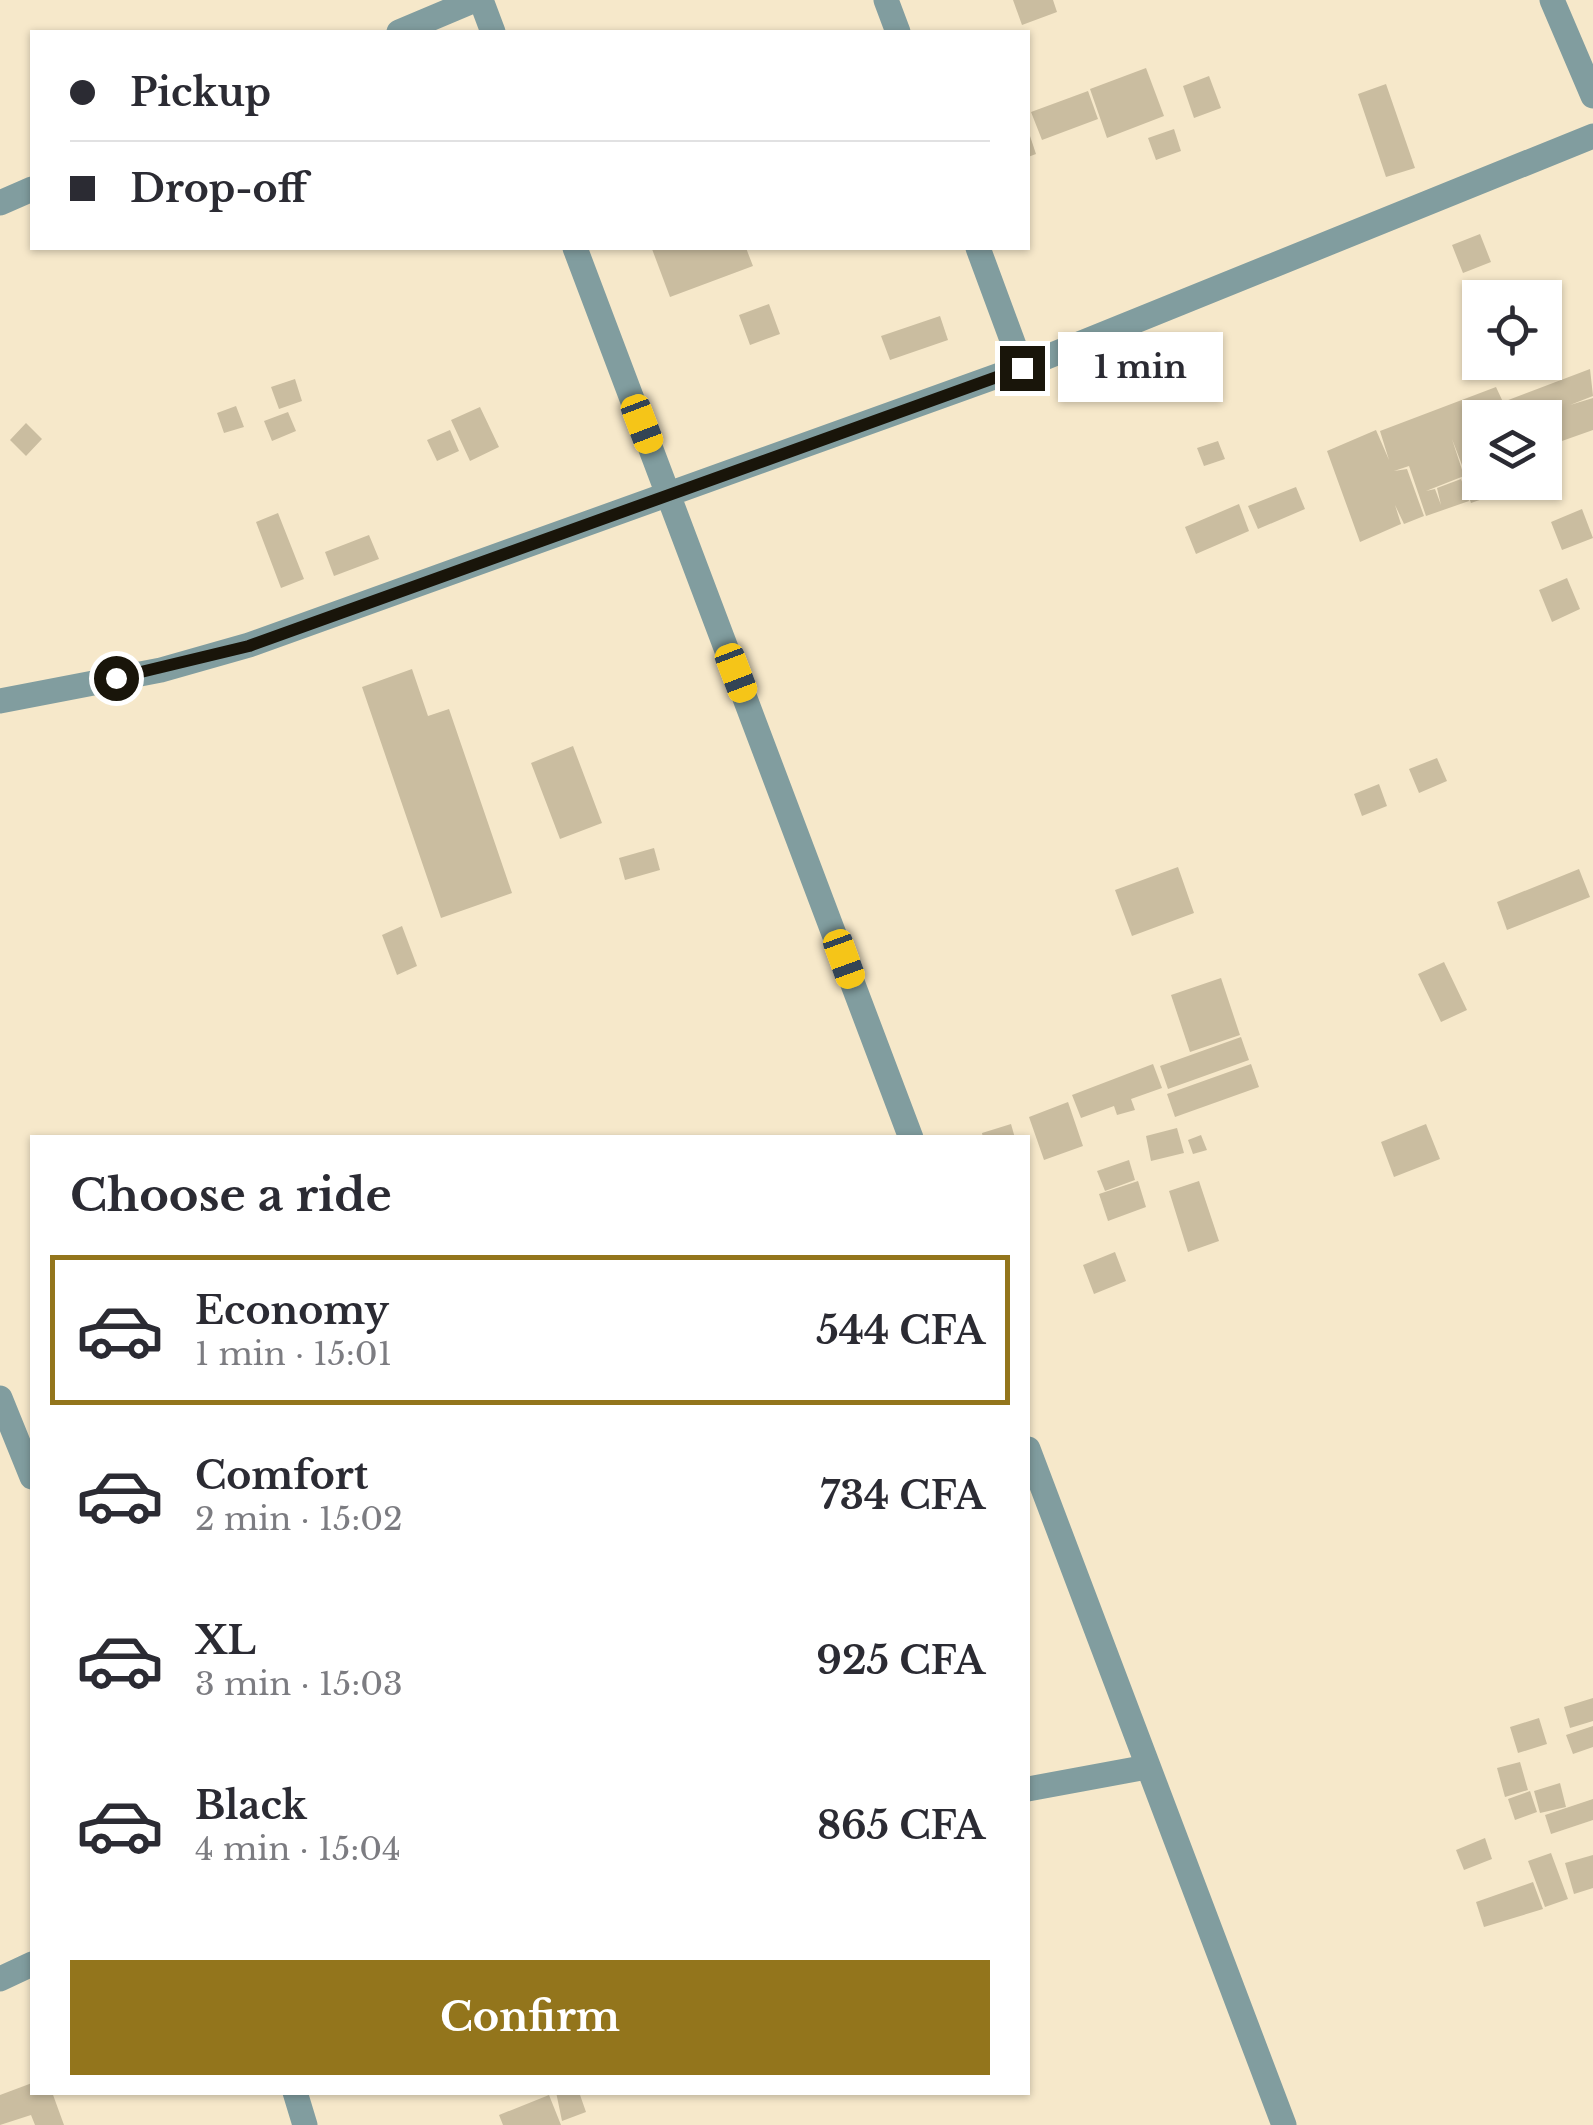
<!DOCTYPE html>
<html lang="en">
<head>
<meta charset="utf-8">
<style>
  :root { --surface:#fff; --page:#f2f2f3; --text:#2b2b33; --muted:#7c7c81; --line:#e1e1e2; --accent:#93751c }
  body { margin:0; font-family:"Libre Baskerville",serif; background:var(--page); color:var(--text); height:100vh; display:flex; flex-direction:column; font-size:38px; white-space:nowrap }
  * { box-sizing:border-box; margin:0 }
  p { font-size:32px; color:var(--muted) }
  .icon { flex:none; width:55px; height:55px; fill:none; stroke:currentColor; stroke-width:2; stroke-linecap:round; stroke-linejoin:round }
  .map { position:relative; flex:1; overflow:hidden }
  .drawer { position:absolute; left:30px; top:1135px; width:1000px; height:960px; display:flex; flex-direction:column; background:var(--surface); border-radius:0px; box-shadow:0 2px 8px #0004 }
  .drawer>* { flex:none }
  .hud { position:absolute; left:30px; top:30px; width:1000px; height:220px; border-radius:0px; box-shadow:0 2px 8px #0004; display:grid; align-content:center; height:220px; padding:0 40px; background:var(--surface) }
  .fabs { position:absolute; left:1462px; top:280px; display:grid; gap:20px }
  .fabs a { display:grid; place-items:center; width:100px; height:100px; border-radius:0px; background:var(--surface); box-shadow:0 2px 8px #0004; font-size:50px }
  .end { position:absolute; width:45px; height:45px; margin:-22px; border:12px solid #19150a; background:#fff; box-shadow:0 0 0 5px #fff }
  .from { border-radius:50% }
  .bubble { position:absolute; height:70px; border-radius:0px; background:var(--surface); box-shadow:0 2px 8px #0004; font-size:32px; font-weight:700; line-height:70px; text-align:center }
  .car { position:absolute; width:30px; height:60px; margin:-30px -15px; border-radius:12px; box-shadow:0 0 8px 2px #0007; background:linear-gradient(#f5c518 24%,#345 0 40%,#f5c518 0 76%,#345 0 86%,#f5c518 0) }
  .hud b { display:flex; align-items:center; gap:35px; height:95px; font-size:38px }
  .hud b+b { border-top:2px solid var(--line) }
  .hud i { width:25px; height:25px; background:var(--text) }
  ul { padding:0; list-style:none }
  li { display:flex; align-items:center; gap:30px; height:150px; margin:0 20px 15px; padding:0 20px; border:5px solid transparent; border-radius:0px }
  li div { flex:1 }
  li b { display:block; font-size:38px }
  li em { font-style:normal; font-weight:700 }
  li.selected { border-color:var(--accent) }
  li>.icon { width:90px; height:90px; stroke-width:1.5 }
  h2 { padding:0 40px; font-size:45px; line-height:120px }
  .cta { display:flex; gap:20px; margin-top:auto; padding:20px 40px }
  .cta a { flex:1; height:115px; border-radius:0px; background:var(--accent); color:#fff; font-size:40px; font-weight:700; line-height:115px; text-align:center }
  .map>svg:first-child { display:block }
  .building { fill:#cabda0 }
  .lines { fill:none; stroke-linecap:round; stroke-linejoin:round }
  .minor { stroke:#819d9f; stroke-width:25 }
  .route { stroke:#19150a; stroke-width:12 }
</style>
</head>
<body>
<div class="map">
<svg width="1593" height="2125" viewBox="0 0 1593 2125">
  <rect width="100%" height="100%" fill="#f6e8ca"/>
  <path class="building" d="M 1013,0 L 1053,0 L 1057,12 L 1022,25 Z
    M 1146,68 L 1164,116 L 1107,138 L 1090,89 Z
    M 1209,76 L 1221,108 L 1194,118 L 1183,86 Z
    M 1386,84 L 1415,168 L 1386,177 L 1358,94 Z
    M 1088,91 L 1098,119 L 1042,140 L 1031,112 Z
    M 1174,129 L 1181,151 L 1156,160 L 1148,138 Z
    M 1028,130 L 1036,154 L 1028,157 Z
    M 1480,234 L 1491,262 L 1463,273 L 1452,245 Z
    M 657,248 L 746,248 L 753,266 L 670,297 L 652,249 Z
    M 769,304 L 780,334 L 750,345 L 739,315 Z
    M 940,316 L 948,340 L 890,360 L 881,336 Z
    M 1590,369 L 1593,396 L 1570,405 L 1593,398 L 1593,430 L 1545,447 L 1545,415 L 1557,409 L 1533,418 L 1480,418 L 1480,482 L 1528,483 L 1471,503 L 1463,479 L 1467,478 L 1452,439 L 1464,476 L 1426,491 L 1435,489 L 1441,505 L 1437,488 L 1461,479 L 1469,501 L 1426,516 L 1409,466 L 1394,471 L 1407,469 L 1424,516 L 1404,524 L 1395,505 L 1401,524 L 1360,542 L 1327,451 L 1376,430 L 1389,460 L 1380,431 L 1496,387 L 1503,402 Z
    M 295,379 L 302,401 L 279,409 L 271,387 Z
    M 236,406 L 244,427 L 224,433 L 217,413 Z
    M 480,407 L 499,447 L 470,461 L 451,420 Z
    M 288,412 L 296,431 L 272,441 L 264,421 Z
    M 26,423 L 42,439 L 26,456 L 10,440 Z
    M 450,430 L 459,451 L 437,461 L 427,440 Z
    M 1218,441 L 1225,459 L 1204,466 L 1197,448 Z
    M 1296,487 L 1305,509 L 1258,529 L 1248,506 Z
    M 1239,504 L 1249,531 L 1196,554 L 1185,527 Z
    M 1582,509 L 1593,538 L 1562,550 L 1551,522 Z
    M 278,513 L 304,579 L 281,588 L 256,522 Z
    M 369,535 L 379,559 L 334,576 L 325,552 Z
    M 1567,578 L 1580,609 L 1552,622 L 1539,590 Z
    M 412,669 L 428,716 L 449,709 L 512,893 L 441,918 L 362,687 Z
    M 573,746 L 602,823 L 560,839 L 531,763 Z
    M 1437,758 L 1447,781 L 1419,793 L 1409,769 Z
    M 1379,784 L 1387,806 L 1362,816 L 1354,794 Z
    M 654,848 L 660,870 L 625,880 L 619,858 Z
    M 1178,867 L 1194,913 L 1132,936 L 1115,890 Z
    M 1579,869 L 1590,897 L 1507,930 L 1497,902 Z
    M 402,926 L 417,966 L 397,975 L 382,935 Z
    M 1444,962 L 1467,1010 L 1441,1022 L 1418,974 Z
    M 1221,978 L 1240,1035 L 1190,1052 L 1171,995 Z
    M 1241,1037 L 1249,1060 L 1168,1089 L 1160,1066 Z
    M 1153,1064 L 1162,1088 L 1131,1099 L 1135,1110 L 1117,1115 L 1114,1106 L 1081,1118 L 1072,1095 Z
    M 1251,1064 L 1259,1087 L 1175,1117 L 1167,1094 Z
    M 1068,1102 L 1083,1146 L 1044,1160 L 1029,1117 Z
    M 1011,1124 L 1015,1138 L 983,1138 L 982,1133 Z
    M 1426,1124 L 1440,1159 L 1394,1177 L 1381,1142 Z
    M 1177,1128 L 1184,1153 L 1151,1161 L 1146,1136 Z
    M 1201,1135 L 1207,1150 L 1193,1154 L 1188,1140 Z
    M 1129,1160 L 1135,1180 L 1105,1191 L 1097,1171 Z
    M 1138,1181 L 1146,1207 L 1108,1221 L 1099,1194 Z
    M 1199,1181 L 1219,1241 L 1188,1252 L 1169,1191 Z
    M 1115,1252 L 1126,1281 L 1094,1294 L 1083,1265 Z
    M 1593,1698 L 1593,1721 L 1570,1728 L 1564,1707 Z
    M 1539,1718 L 1547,1744 L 1518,1753 L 1510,1727 Z
    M 1593,1726 L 1593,1747 L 1573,1754 L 1566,1735 Z
    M 1520,1762 L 1528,1790 L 1505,1797 L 1497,1768 Z
    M 1560,1783 L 1566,1807 L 1540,1813 L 1534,1791 Z
    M 1530,1791 L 1537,1812 L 1515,1820 L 1508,1799 Z
    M 1593,1799 L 1593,1820 L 1551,1834 L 1545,1815 Z
    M 1485,1838 L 1492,1859 L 1464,1870 L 1456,1850 Z
    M 1551,1853 L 1568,1899 L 1545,1907 L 1528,1861 Z
    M 1593,1855 L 1593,1888 L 1574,1894 L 1565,1863 Z
    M 1533,1882 L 1543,1909 L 1484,1927 L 1476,1902 Z
    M 32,2083 L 32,2092 L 52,2092 L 64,2125 L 35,2125 L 31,2115 L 0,2125 L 0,2095 Z
    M 556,2092 L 579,2092 L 586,2112 L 562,2121 Z
    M 549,2095 L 561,2125 L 503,2125 L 499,2115 Z"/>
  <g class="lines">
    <path class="minor" d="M 481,0 L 493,32
      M 886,0 L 898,32
      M 1552,0 L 1593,96
      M 399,32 L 475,0
      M 0,203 L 32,189
      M 575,248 L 911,1138
      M 978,248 L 1022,367
      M 0,701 L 161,670 L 249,645 L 1022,367 L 1593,136
      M 0,1398 L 32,1477
      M 1028,1449 L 1284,2125
      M 1028,1789 L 1147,1767
      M 0,1979 L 32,1964
      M 295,2092 L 305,2125"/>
  </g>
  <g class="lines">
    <path class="route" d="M 116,678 L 249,646 L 1022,368"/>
  </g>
</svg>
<div class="fabs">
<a><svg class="icon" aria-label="locate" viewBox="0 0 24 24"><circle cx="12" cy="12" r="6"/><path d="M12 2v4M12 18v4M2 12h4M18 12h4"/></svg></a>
<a><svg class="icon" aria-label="layers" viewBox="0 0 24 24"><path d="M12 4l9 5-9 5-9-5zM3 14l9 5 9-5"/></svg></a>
</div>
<i class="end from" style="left:116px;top:678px"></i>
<i class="end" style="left:1022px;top:368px"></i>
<div class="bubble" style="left:1058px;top:332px;width:165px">1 min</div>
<i class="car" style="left:642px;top:424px;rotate:159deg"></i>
<i class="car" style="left:736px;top:673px;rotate:159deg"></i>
<i class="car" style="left:844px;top:959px;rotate:160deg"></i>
<div class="hud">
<b><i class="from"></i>Pickup</b>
<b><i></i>Drop-off</b>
</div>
<section class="drawer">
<h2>Choose a ride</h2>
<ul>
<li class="selected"><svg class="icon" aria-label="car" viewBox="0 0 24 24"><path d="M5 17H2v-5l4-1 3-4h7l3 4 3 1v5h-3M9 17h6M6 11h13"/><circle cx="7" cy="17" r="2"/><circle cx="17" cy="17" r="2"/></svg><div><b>Economy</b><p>1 min · 15:01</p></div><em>544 CFA</em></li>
<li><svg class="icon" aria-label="car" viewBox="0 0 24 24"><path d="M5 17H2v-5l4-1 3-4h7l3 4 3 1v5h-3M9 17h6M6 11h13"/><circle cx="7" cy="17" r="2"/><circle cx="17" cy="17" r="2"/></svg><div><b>Comfort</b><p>2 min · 15:02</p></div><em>734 CFA</em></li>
<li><svg class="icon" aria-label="car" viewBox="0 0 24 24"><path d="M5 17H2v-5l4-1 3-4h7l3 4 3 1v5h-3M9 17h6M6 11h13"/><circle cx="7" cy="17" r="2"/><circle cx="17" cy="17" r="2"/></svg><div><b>XL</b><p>3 min · 15:03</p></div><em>925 CFA</em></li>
<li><svg class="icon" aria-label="car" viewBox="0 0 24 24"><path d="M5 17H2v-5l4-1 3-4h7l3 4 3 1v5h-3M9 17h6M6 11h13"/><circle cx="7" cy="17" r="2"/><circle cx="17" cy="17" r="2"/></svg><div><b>Black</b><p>4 min · 15:04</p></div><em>865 CFA</em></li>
</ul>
<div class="cta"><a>Confirm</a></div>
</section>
</div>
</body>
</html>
